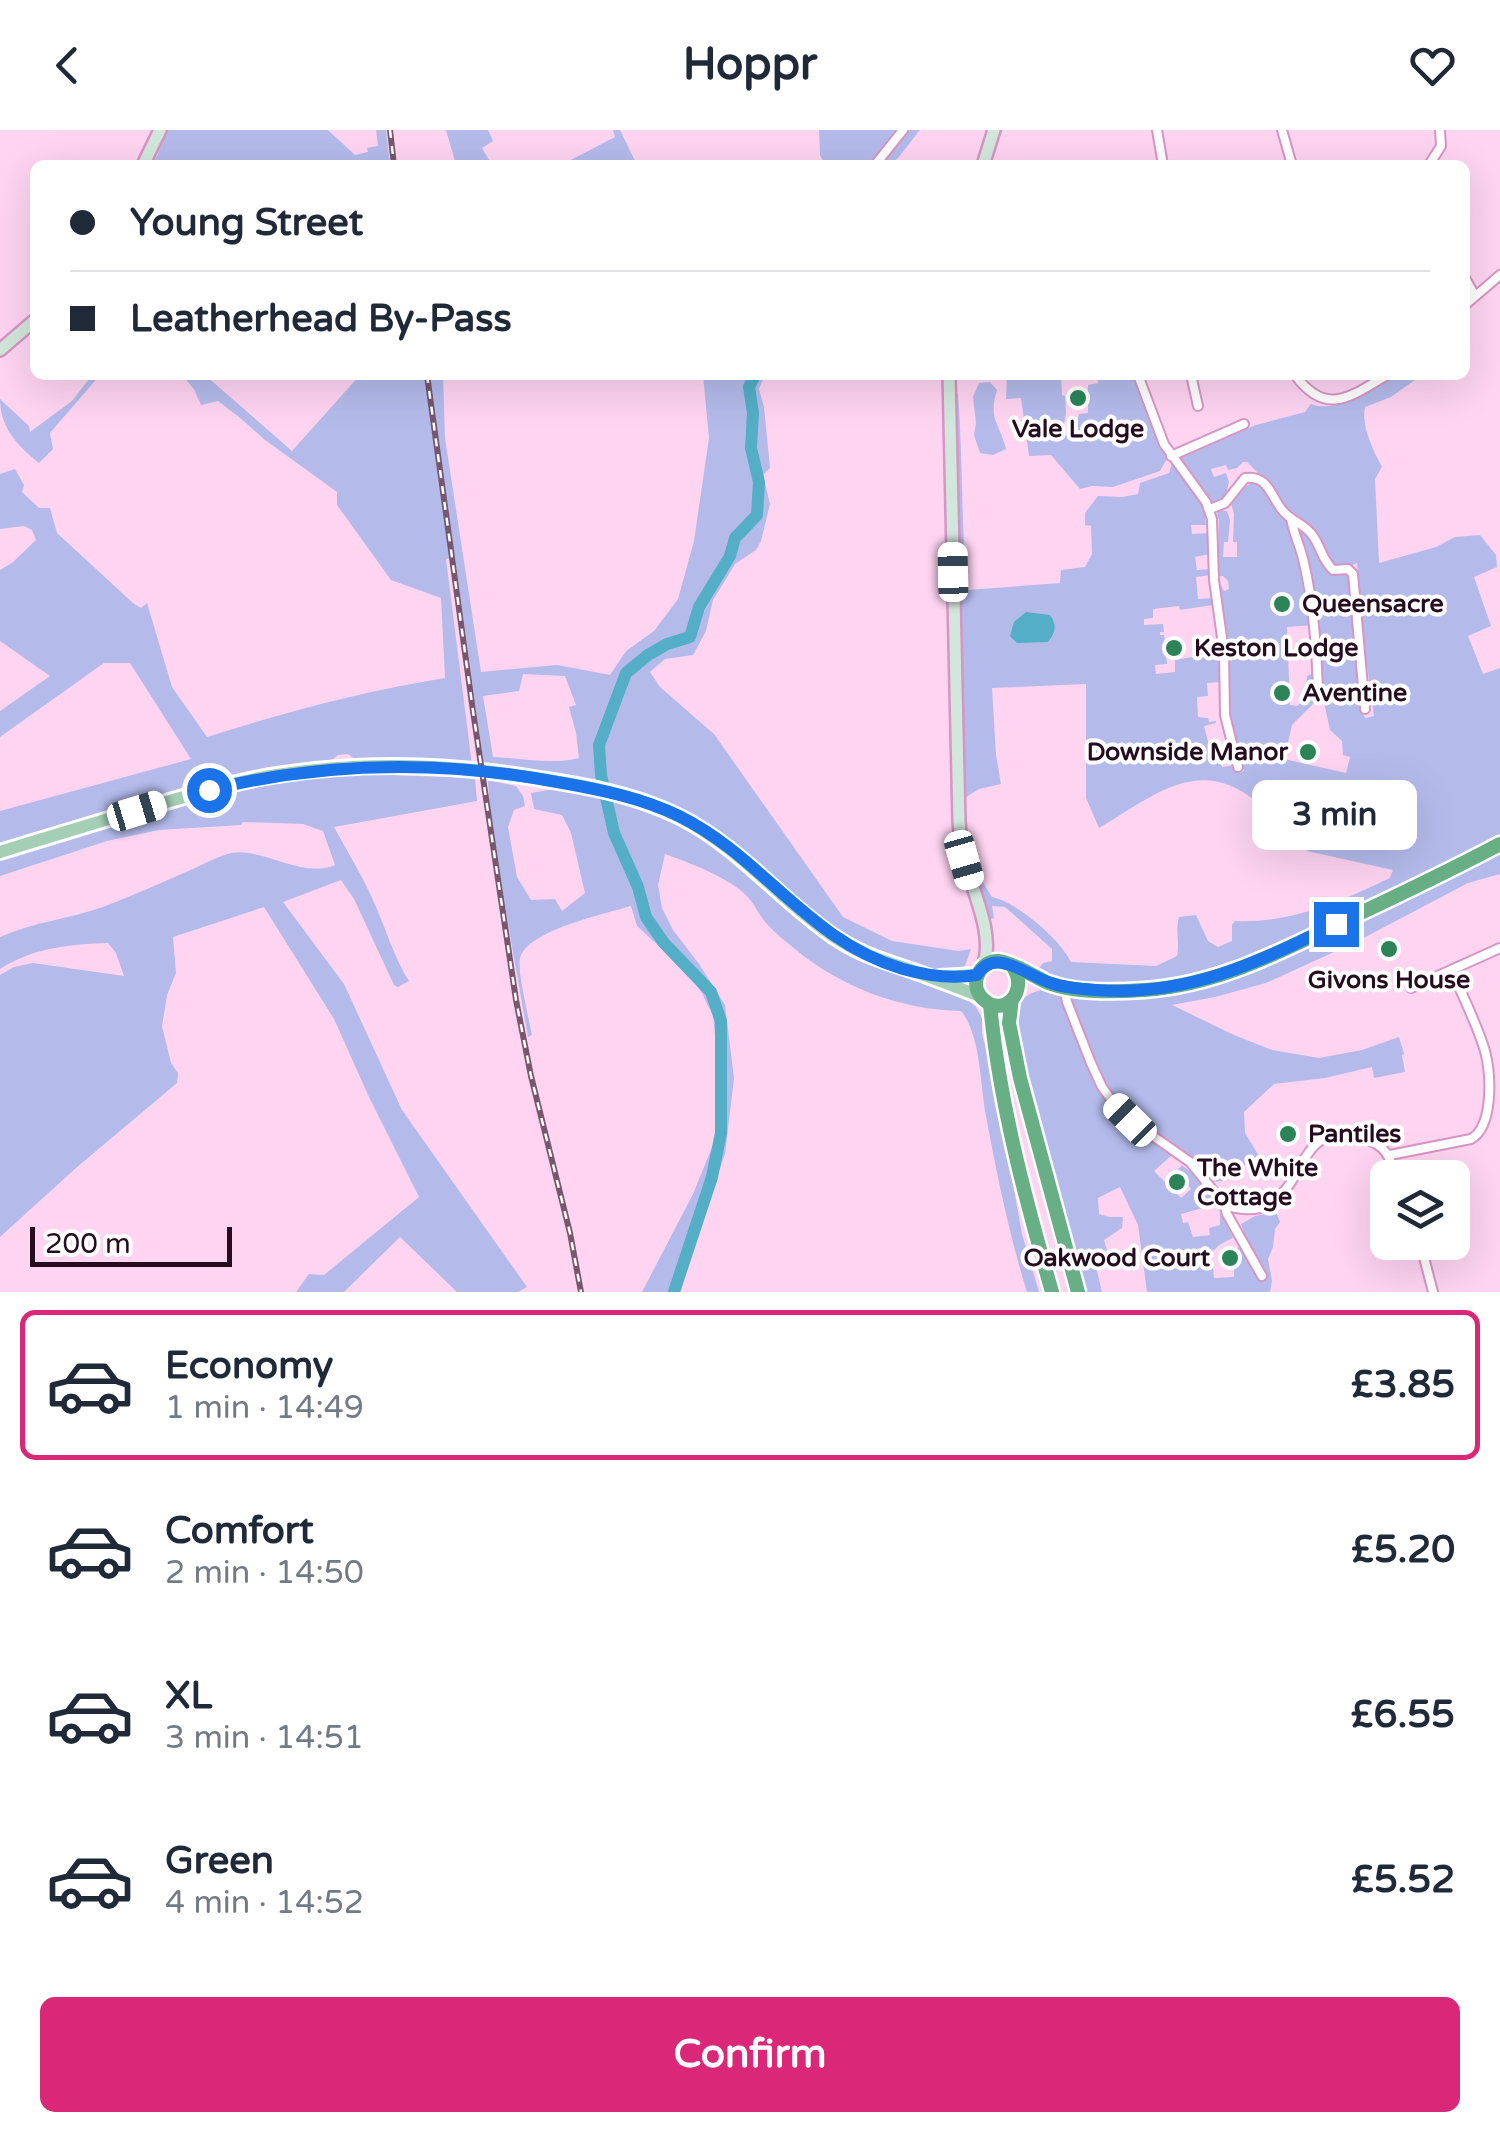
<!DOCTYPE html>
<html lang="en">
<head>
<meta charset="utf-8">
<style>
  :root { --surface:#fff; --page:#f2f2f3; --text:#1f2937; --muted:#747a83; --line:#e0e1e3; --accent:#db2777 }
  body { margin:0; font-family:"Varela Round",sans-serif; background:var(--page); color:var(--text); height:100vh; display:flex; flex-direction:column; font-size:38px; white-space:nowrap }
  * { box-sizing:border-box; margin:0 }
  p { font-size:32px; color:var(--muted) }
  .icon { flex:none; width:55px; height:55px; fill:none; stroke:currentColor; stroke-width:2; stroke-linecap:round; stroke-linejoin:round }
  .map { position:relative; height:1162px; overflow:hidden }
  .panel { display:flex; flex-direction:column; background:var(--surface); flex:1 }
  .panel>* { flex:none }
  .banner { position:absolute; left:30px; top:30px; width:1440px; height:220px; border-radius:15px; box-shadow:0 10px 40px #0002; display:grid; align-content:center; height:220px; padding:0 40px; background:var(--surface) }
  .buttons { position:absolute; left:1370px; top:1030px; display:grid; gap:20px }
  .buttons a { display:grid; place-items:center; width:100px; height:100px; border-radius:15px; background:var(--surface); box-shadow:0 10px 40px #0002; font-size:50px }
  .scale { position:absolute; left:30px; bottom:25px; width:202px; box-sizing:border-box; padding-left:10px; border:5px solid #250d1f; border-top:0; font-size:28px; line-height:35px; white-space:nowrap; color:#250d1f; -webkit-text-stroke:8px #fff; paint-order:stroke }
  .end { position:absolute; width:45px; height:45px; margin:-22px; border:12px solid #1a73e8; background:#fff; box-shadow:0 0 0 5px #fff }
  .from { border-radius:50% }
  .bubble { position:absolute; height:70px; border-radius:15px; background:var(--surface); box-shadow:0 10px 40px #0002; font-size:32px; font-weight:800; line-height:70px; text-align:center }
  .car { position:absolute; width:30px; height:60px; margin:-30px -15px; border-radius:12px; box-shadow:0 0 8px 2px #0007; background:linear-gradient(#fff 24%,#345 0 40%,#fff 0 76%,#345 0 86%,#fff 0) }
  .banner b { display:flex; align-items:center; gap:35px; height:95px; font-size:38px }
  .banner b+b { border-top:2px solid var(--line) }
  .banner i { width:25px; height:25px; background:var(--text) }
  ul { padding:18px 0 0; list-style:none }
  li { display:flex; align-items:center; gap:30px; height:150px; margin:0 20px 15px; padding:0 20px; border:5px solid transparent; border-radius:15px }
  li div { flex:1 }
  li b { display:block; font-size:38px }
  li em { font-style:normal; font-weight:800 }
  li.on { border-color:var(--accent) }
  li>.icon { width:90px; height:90px; stroke-width:1.5 }
  .action { display:flex; gap:20px; margin-top:auto; padding:20px 40px }
  .action a { flex:1; height:115px; border-radius:15px; background:var(--accent); color:#fff; font-size:40px; font-weight:800; line-height:115px; text-align:center }
  header { display:flex; justify-content:space-between; align-items:center; height:130px; padding:0 40px; background:var(--surface); font-size:45px; font-weight:800 }
  .map>svg:first-child { display:block }
  .green { fill:#b4bbeb; fill-rule:evenodd }
  .water { fill:#53aec6 }
  .lines { fill:none; stroke-linecap:round; stroke-linejoin:round }
  .river { stroke:#53aec6; stroke-width:12 }
  .street-casing { stroke:#d795c4; stroke-width:12 }
  .secondary-casing { stroke:#d795c4; stroke-width:16 }
  .primary-casing { stroke:#fff; stroke-width:18 }
  .highway-casing { stroke:#fff; stroke-width:19 }
  .street { stroke:#fff; stroke-width:8 }
  .secondary { stroke:#d2e7db; stroke-width:11 }
  .primary { stroke:#a4cfb6; stroke-width:12 }
  .highway { stroke:#68af86; stroke-width:14 }
  .rail-casing { stroke:#76576d; stroke-width:6 }
  .rail { stroke:#fff; stroke-width:2.5; stroke-dasharray:8; stroke-linecap:butt }
  .route { stroke:#1a73e8; stroke-width:12 }
  .poi-dot { fill:#2b8357; stroke:#fff; stroke-width:4 }
  .labels { text-anchor:middle; dominant-baseline:central; stroke-width:8; stroke-linejoin:round; paint-order:stroke }
  .poi-label { font-size:25px; font-weight:bold; fill:#250d1f; stroke:#fff; text-anchor:start }
</style>
</head>
<body>
<header><svg class="icon" aria-label="back" viewBox="0 0 24 24"><path d="M15 5l-7 7 7 7"/></svg>Hoppr<svg class="icon" aria-label="heart" viewBox="0 0 24 24"><path d="M12 20l-8-8c-3-5 5-10 8-4 3-6 11-1 8 4z"/></svg></header>
<div class="map">
<svg width="1500" height="1162" viewBox="0 0 1500 1162">
  <rect width="100%" height="100%" fill="#fed4f1"/>
  <path class="green" d="M 165,0 L 328,0 L 355,25 L 368,22 L 367,18 L 378,16 L 376,0 L 386,0 L 390,35 L 151,35 L 158,24 Z
    M 446,0 L 488,0 L 493,11 L 482,18 L 492,35 L 456,35 Z
    M 613,0 L 620,0 L 637,35 L 561,35 L 615,7 Z
    M 819,0 L 920,0 L 898,28 L 889,35 L 825,35 L 820,25 Z
    M 92,245 L 100,245 L 50,303 L 53,319 L 39,333 C 18,316 0,298 0,269 L 29,296 L 30,302 L 72,271 Z
    M 182,245 L 205,245 L 292,321 L 360,245 L 443,245 L 445,308 L 481,542 L 557,535 L 610,545 L 626,521 L 654,501 L 678,469 L 694,411 L 709,308 L 703,245 L 765,245 L 759,259 L 764,277 L 770,338 L 763,345 L 770,374 L 761,411 L 756,420 L 735,434 L 713,470 L 706,501 L 693,525 L 665,529 L 650,542 L 660,557 L 714,604 L 843,787 L 892,811 L 959,821 L 971,819 L 965,836 L 951,841 L 954,858 L 976,877 L 982,888 L 982,903 L 998,970 L 1022,1104 L 1039,1162 L 1027,1162 C 1009,1104 997,1045 986,986 C 980,955 981,905 961,881 C 902,880 840,857 795,819 C 785,811 774,802 766,793 C 759,785 755,775 748,767 C 730,748 690,733 665,724 L 658,755 L 662,778 L 673,800 L 699,834 L 725,875 L 734,948 L 725,1024 L 677,1162 L 642,1162 L 693,1064 L 713,1015 L 719,996 L 719,943 L 713,886 L 702,863 L 687,842 L 637,796 L 631,776 C 605,784 528,800 520,828 C 517,841 529,889 532,905 L 528,907 L 508,794 L 489,671 L 488,650 L 516,656 L 523,666 L 525,676 L 514,680 L 508,697 L 517,747 L 531,770 L 555,769 L 562,781 L 585,763 L 571,703 L 562,685 L 534,679 L 531,663 L 560,658 L 554,646 L 511,638 L 484,636 L 455,427 L 446,429 L 472,635 L 404,630 L 356,630 L 348,624 L 338,625 L 332,630 C 217,644 109,679 0,714 L 0,681 L 191,629 L 130,533 L 104,533 L 0,607 L 0,581 L 50,546 L 0,511 L 0,440 L 12,433 L 36,410 L 32,400 L 24,396 L 0,399 L 0,344 L 15,339 L 24,355 L 22,362 L 39,378 L 50,378 L 57,403 L 133,473 L 141,478 L 147,473 L 172,557 L 207,607 C 285,582 364,561 445,548 L 441,468 L 391,450 L 337,375 L 337,362 L 265,310 L 239,287 L 218,271 L 201,275 L 194,259 ZM 523,544 L 565,546 L 576,575 L 569,577 L 576,603 L 579,628 C 551,635 522,628 493,627 L 483,566 L 519,561 Z
    M 1007,245 L 1061,245 L 1062,265 L 1065,266 L 1066,283 L 1062,304 L 1073,307 L 1079,284 L 1088,283 L 1088,255 L 1098,253 L 1098,245 L 1136,245 L 1156,302 L 1168,327 L 1160,341 L 1113,357 L 1092,356 L 1080,359 L 1051,325 L 1029,326 L 1021,268 L 1006,269 Z
    M 1389,245 L 1422,245 L 1391,267 L 1365,277 C 1361,296 1373,320 1382,337 L 1375,349 L 1379,433 L 1436,417 L 1455,407 L 1480,405 L 1496,425 L 1497,437 L 1474,447 L 1491,496 L 1468,506 L 1483,544 L 1500,538 L 1500,707 C 1443,736 1386,765 1329,792 C 1280,816 1232,840 1179,850 C 1154,855 1127,855 1102,855 C 1081,856 1053,856 1038,840 L 1043,833 L 1052,831 L 1052,819 L 1005,777 L 992,776 L 994,788 L 985,790 L 967,720 L 972,718 L 974,720 L 982,751 L 992,767 C 1017,772 1060,809 1071,832 L 1156,836 L 1177,826 C 1180,812 1175,801 1179,787 L 1196,785 L 1208,811 L 1218,817 L 1232,811 L 1232,795 L 1235,791 C 1289,794 1342,771 1390,748 L 1393,740 L 1307,721 C 1295,698 1291,704 1274,690 C 1268,685 1264,678 1258,673 C 1200,623 1153,666 1099,698 L 1086,668 L 1086,554 L 992,558 L 996,625 L 1001,654 L 979,659 L 963,669 L 954,264 L 958,264 C 963,329 961,394 967,460 L 1060,453 L 1061,440 L 1085,437 L 1092,424 L 1091,396 L 1085,395 L 1085,383 L 1098,366 L 1122,367 L 1138,364 L 1140,353 L 1169,343 L 1172,333 C 1189,353 1204,368 1206,395 L 1191,395 L 1192,404 L 1209,403 L 1210,424 L 1195,427 L 1197,440 L 1210,439 L 1210,445 L 1196,447 L 1198,469 L 1212,468 L 1213,475 L 1180,480 L 1179,476 L 1153,479 L 1153,488 L 1144,489 L 1144,495 L 1163,494 L 1164,502 L 1160,502 L 1160,505 L 1164,505 L 1167,534 L 1155,535 L 1156,544 L 1175,542 L 1175,530 L 1204,525 L 1221,526 L 1221,552 L 1207,553 L 1208,566 L 1197,567 L 1198,587 L 1208,588 L 1209,592 L 1216,591 L 1216,593 L 1204,596 L 1210,619 L 1216,618 L 1222,637 L 1234,635 L 1239,643 L 1244,641 L 1226,584 L 1217,453 L 1221,455 L 1224,461 L 1229,459 L 1228,451 L 1223,446 L 1217,446 L 1219,391 L 1217,384 L 1219,380 L 1227,381 L 1230,390 L 1228,412 L 1224,412 L 1223,427 L 1237,427 L 1237,412 L 1233,412 L 1234,384 L 1231,373 L 1238,362 L 1254,351 L 1257,342 L 1247,332 L 1243,332 L 1237,338 L 1228,340 L 1226,335 L 1211,339 L 1214,347 L 1226,343 L 1229,352 L 1225,368 L 1211,373 L 1179,330 L 1180,323 L 1256,295 L 1305,282 L 1311,274 C 1338,284 1367,259 1389,245 ZM 1357,433 L 1365,521 L 1374,586 L 1365,588 L 1361,578 L 1351,457 L 1348,453 L 1350,436 ZM 1317,495 L 1320,511 L 1320,554 L 1330,600 L 1342,611 L 1343,625 L 1350,627 L 1346,643 L 1284,629 L 1292,595 L 1316,571 L 1312,544 L 1307,546 L 1305,570 L 1297,576 L 1290,575 L 1287,497 Z
    M 990,252 L 997,260 C 988,290 999,291 1006,319 L 993,325 L 980,323 L 974,305 L 976,293 L 973,267 L 979,253 Z
    M 361,644 L 475,648 L 477,671 L 334,697 C 347,721 362,745 373,770 C 385,796 394,828 409,851 L 398,857 L 394,855 L 354,769 L 341,750 L 283,772 L 344,854 L 402,980 L 527,1157 L 518,1162 L 457,1162 L 400,1107 L 344,1162 L 296,1162 L 309,1144 L 324,1145 L 419,1067 L 369,967 L 334,889 L 264,777 L 173,807 L 176,843 L 167,865 L 162,896 L 171,933 L 178,943 L 177,953 L 76,1038 L 0,1107 L 0,845 L 14,837 L 33,833 L 124,846 L 116,823 L 108,813 C 71,814 32,818 0,839 L 0,807 C 33,792 69,789 103,777 C 134,765 165,751 195,738 C 206,733 219,726 231,723 C 262,717 302,749 335,735 L 323,701 L 303,694 L 243,692 L 241,695 L 159,700 L 107,711 L 0,746 L 0,728 L 225,663 L 297,650 Z
    M 1500,720 L 1500,744 L 1468,753 L 1356,812 L 1266,853 L 1215,867 L 1172,875 L 1234,905 L 1272,920 L 1319,928 L 1362,920 L 1399,907 L 1404,924 L 1402,925 L 1405,942 L 1374,948 L 1372,937 L 1325,948 L 1274,954 L 1244,982 L 1245,1003 L 1259,1026 L 1222,1051 L 1214,1052 L 1194,1029 L 1180,1018 L 1154,1041 L 1181,1068 L 1191,1059 L 1176,1042 L 1182,1035 L 1193,1044 L 1217,1074 L 1181,1084 L 1183,1093 L 1188,1092 L 1193,1107 L 1210,1105 L 1209,1098 L 1220,1095 L 1220,1084 L 1222,1083 L 1233,1108 C 1220,1114 1210,1119 1209,1135 L 1213,1136 L 1214,1148 L 1234,1147 L 1234,1121 L 1240,1116 L 1255,1145 L 1260,1133 L 1247,1112 L 1241,1094 L 1255,1086 L 1276,1082 L 1280,1092 L 1275,1099 L 1273,1117 L 1268,1129 L 1272,1151 L 1270,1162 L 1147,1162 L 1138,1095 L 1120,1057 L 1098,1068 L 1099,1084 L 1110,1087 L 1123,1087 L 1122,1098 L 1104,1110 L 1111,1135 L 1097,1141 L 1102,1162 L 1083,1162 C 1063,1092 1042,1022 1026,950 C 1022,929 1011,903 1016,881 C 1020,867 1031,862 1045,859 L 1193,857 Z"/>
  <path class="water" d="M 1026,482 L 1050,485 C 1057,495 1056,502 1048,512 L 1017,513 L 1010,506 L 1014,492 Z"/>
  <g class="lines">
    <path class="river" d="M 674,1162 L 712,1047 L 721,1003 L 721,891 L 711,862 L 664,813 L 646,787 L 638,757 L 614,703 L 601,645 L 599,615 L 626,543 L 648,525 L 667,514 L 690,507 L 699,477 L 730,426 L 735,408 L 757,385 L 759,352 L 751,318 L 753,283 L 749,257 L 755,245"/>
    <g class="street-casing">
      <path id="street" d="M 1157,0 L 1163,35
        M 1282,0 L 1292,35
        M 875,35 L 903,0
        M 1429,35 L 1441,16 L 1440,0
        M 1465,148 L 1475,166
        M 1465,175 L 1500,145
        M 1138,245 L 1164,314 L 1206,372 L 1212,389 L 1214,450 L 1224,522 L 1225,585 L 1238,637
        M 1191,245 L 1198,276
        M 1295,245 C 1326,287 1350,267 1387,245
        M 1171,326 L 1244,294
        M 1210,379 L 1225,373 L 1245,348 C 1269,345 1270,366 1283,381 C 1292,392 1305,394 1313,406 C 1322,419 1321,428 1333,440 L 1348,439 L 1353,444 L 1365,579
        M 1291,388 C 1293,403 1301,417 1304,433 C 1314,476 1317,521 1318,565
        M 1064,856 L 1067,872 L 1091,933 L 1102,957 L 1113,972 L 1130,990 L 1190,1032 L 1224,1074 L 1227,1084 L 1262,1146
        M 1411,858 L 1500,818
        M 1390,1025 L 1471,1009 C 1494,996 1491,944 1485,921 C 1477,894 1463,867 1452,841
        M 1224,1074 C 1237,1080 1256,1082 1270,1074 C 1308,1050 1300,989 1363,1008 C 1385,1015 1391,1026 1395,1048
        M 1420,1112 L 1433,1162"/>
    </g>
    <g class="secondary-casing">
      <path id="secondary" d="M 143,35 L 160,0
        M 983,35 L 994,0
        M 0,220 L 35,190
        M 949,245 L 959,691 C 960,705 961,718 965,732 C 973,762 995,806 983,836"/>
    </g>
    <g class="primary-casing">
      <path id="primary" d="M 0,722 C 48,707 96,693 145,678 C 188,666 232,652 277,645 C 365,631 453,634 540,649 C 587,656 635,665 678,686 C 739,716 779,769 833,806 C 867,829 894,833 930,847 C 947,853 963,860 980,866
        M 940,847 L 977,845"/>
    </g>
    <g class="highway-casing">
      <path id="highway" d="M 1013,837 C 1029,861 1004,889 983,869 C 969,856 978,831 998,831 C 1011,832 1034,846 1046,852 C 1072,863 1116,862 1144,860 C 1219,855 1284,820 1350,788 C 1401,764 1451,740 1500,714
        M 1012,869 L 1009,893 L 1020,948 L 1078,1162
        M 990,874 C 999,971 1025,1068 1052,1162"/>
    </g>
    <use href="#street" class="street"/>
    <use href="#secondary" class="secondary"/>
    <use href="#primary" class="primary"/>
    <use href="#highway" class="highway"/>
    <g class="rail-casing">
      <path id="rail" d="M 390,0 L 394,35
        M 427,245 L 473,581 L 516,870 L 531,946 L 570,1103 L 581,1162"/>
    </g>
    <use href="#rail" class="rail"/>
  </g>
  <g class="lines">
    <path class="route" d="M 209,660 C 327,631 444,630 563,653 C 602,660 642,668 679,686 C 764,728 808,811 903,839 C 928,846 951,849 977,845 C 995,816 1027,846 1051,853 C 1065,858 1081,859 1096,860 C 1187,867 1257,833 1336,794"/>
  </g>
  <g class="poi-dot">
    <circle cx="1078" cy="268" r="10"/>
    <circle cx="1282" cy="474" r="10"/>
    <circle cx="1174" cy="518" r="10"/>
    <circle cx="1282" cy="563" r="10"/>
    <circle cx="1308" cy="622" r="10"/>
    <circle cx="1389" cy="819" r="10"/>
    <circle cx="1288" cy="1004" r="10"/>
    <circle cx="1177" cy="1052" r="10"/>
    <circle cx="1230" cy="1128" r="10"/>
  </g>
  <g class="labels">
    <g class="poi-label">
      <text x="1078" y="299" text-anchor="middle">Vale Lodge</text>
      <text x="1302" y="474">Queensacre</text>
      <text x="1194" y="518">Keston Lodge</text>
      <text x="1302" y="563">Aventine</text>
      <text x="1288" y="622" text-anchor="end">Downside Manor</text>
      <text x="1389" y="850" text-anchor="middle">Givons House</text>
      <text x="1308" y="1004">Pantiles</text>
      <text x="1197" y="1038">The White<tspan x="1197" dy="29">Cottage</tspan></text>
      <text x="1210" y="1128" text-anchor="end">Oakwood Court</text>
    </g>
  </g>
</svg>
<div class="buttons">
<a><svg class="icon" aria-label="layers" viewBox="0 0 24 24"><path d="M12 4l9 5-9 5-9-5zM3 14l9 5 9-5"/></svg></a>
</div>
<div class="scale">200 m</div>
<i class="end from" style="left:209px;top:660px"></i>
<i class="end" style="left:1336px;top:794px"></i>
<div class="bubble" style="left:1252px;top:650px;width:165px">3 min</div>
<i class="car" style="left:953px;top:442px;rotate:359deg"></i>
<i class="car" style="left:137px;top:681px;rotate:73deg"></i>
<i class="car" style="left:964px;top:730px;rotate:164deg"></i>
<i class="car" style="left:1130px;top:990px;rotate:315deg"></i>
<div class="banner">
<b><i class="from"></i>Young Street</b>
<b><i></i>Leatherhead By-Pass</b>
</div>
</div>
<section class="panel">
<ul>
<li class="on"><svg class="icon" aria-label="car" viewBox="0 0 24 24"><path d="M5 17H2v-5l4-1 3-4h7l3 4 3 1v5h-3M9 17h6M6 11h13"/><circle cx="7" cy="17" r="2"/><circle cx="17" cy="17" r="2"/></svg><div><b>Economy</b><p>1 min · 14:49</p></div><em>£3.85</em></li>
<li><svg class="icon" aria-label="car" viewBox="0 0 24 24"><path d="M5 17H2v-5l4-1 3-4h7l3 4 3 1v5h-3M9 17h6M6 11h13"/><circle cx="7" cy="17" r="2"/><circle cx="17" cy="17" r="2"/></svg><div><b>Comfort</b><p>2 min · 14:50</p></div><em>£5.20</em></li>
<li><svg class="icon" aria-label="car" viewBox="0 0 24 24"><path d="M5 17H2v-5l4-1 3-4h7l3 4 3 1v5h-3M9 17h6M6 11h13"/><circle cx="7" cy="17" r="2"/><circle cx="17" cy="17" r="2"/></svg><div><b>XL</b><p>3 min · 14:51</p></div><em>£6.55</em></li>
<li><svg class="icon" aria-label="car" viewBox="0 0 24 24"><path d="M5 17H2v-5l4-1 3-4h7l3 4 3 1v5h-3M9 17h6M6 11h13"/><circle cx="7" cy="17" r="2"/><circle cx="17" cy="17" r="2"/></svg><div><b>Green</b><p>4 min · 14:52</p></div><em>£5.52</em></li>
</ul>
<div class="action"><a>Confirm</a></div>
</section>
</body>
</html>
